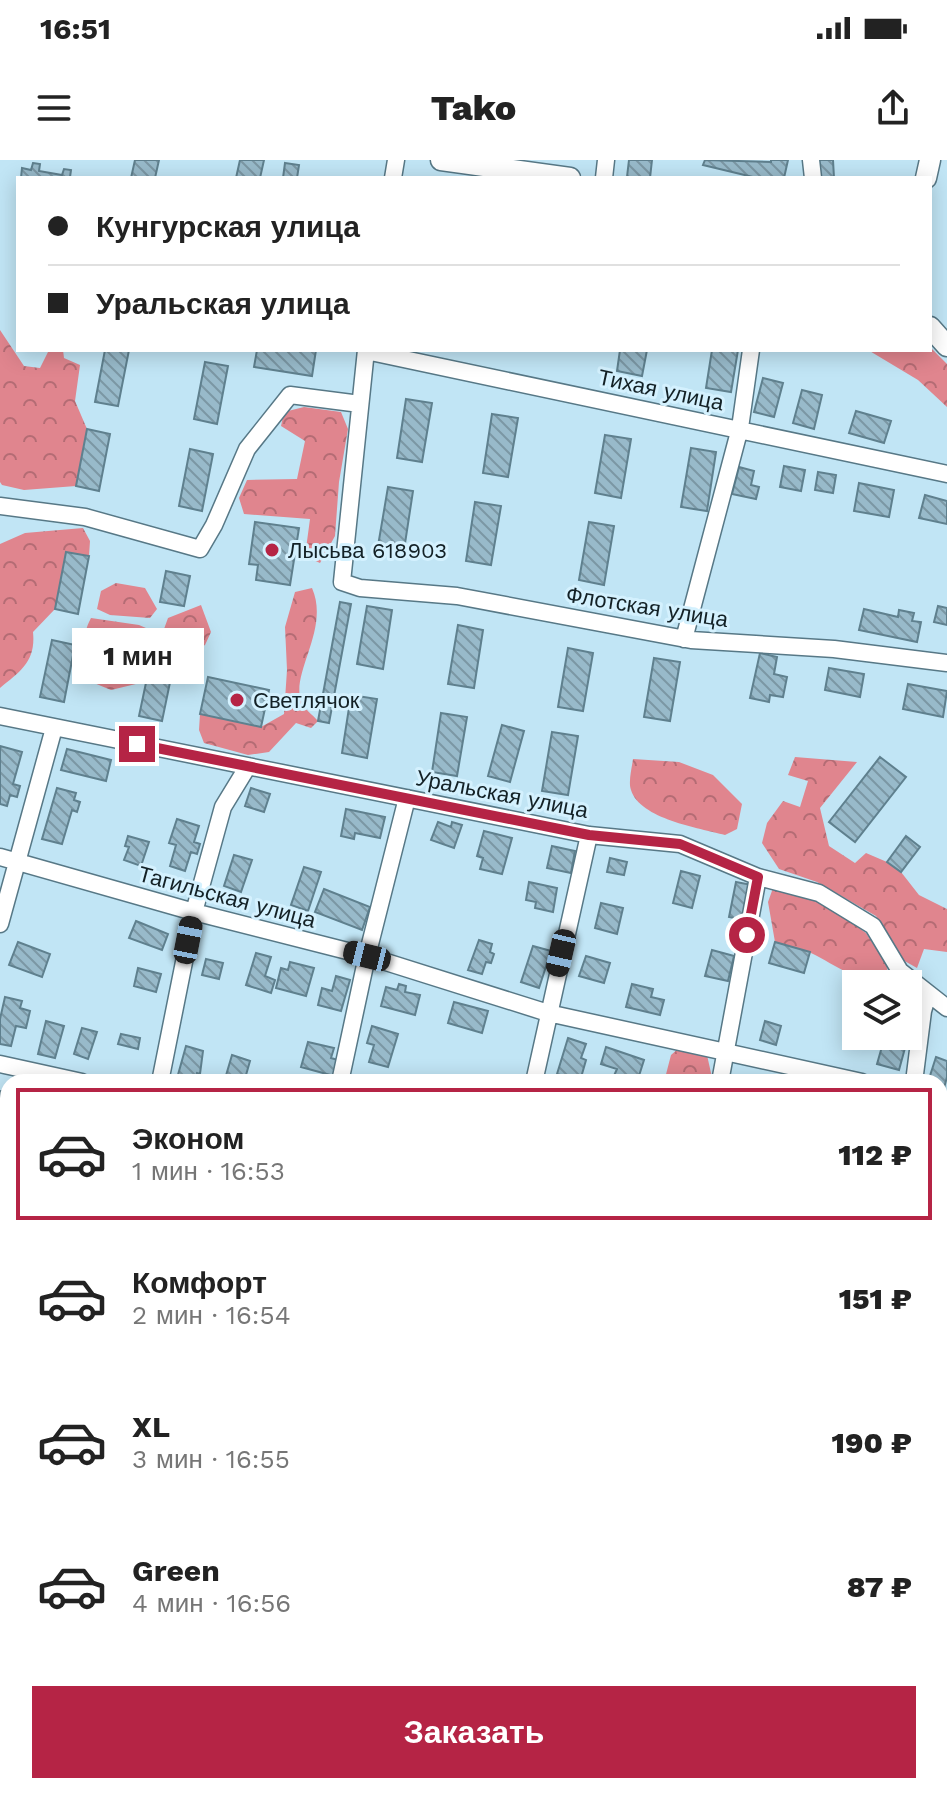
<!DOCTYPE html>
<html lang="ru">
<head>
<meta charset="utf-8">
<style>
  :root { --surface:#fff; --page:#f6f6f6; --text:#222; --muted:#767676; --line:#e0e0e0; --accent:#b52445 }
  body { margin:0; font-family:"Work Sans",sans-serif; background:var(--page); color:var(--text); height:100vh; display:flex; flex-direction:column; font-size:30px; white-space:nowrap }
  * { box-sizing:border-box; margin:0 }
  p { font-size:26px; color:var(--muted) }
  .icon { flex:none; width:44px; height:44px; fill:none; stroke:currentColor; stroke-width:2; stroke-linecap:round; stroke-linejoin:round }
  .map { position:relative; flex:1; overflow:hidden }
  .side { position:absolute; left:0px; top:914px; width:948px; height:720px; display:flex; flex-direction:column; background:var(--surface); border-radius:24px 24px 0 0; box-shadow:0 4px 20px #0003 }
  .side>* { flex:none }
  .hud { position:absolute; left:16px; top:16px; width:916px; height:176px; border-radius:0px; box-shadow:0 4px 20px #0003; display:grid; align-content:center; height:176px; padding:0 32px; background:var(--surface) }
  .buttons { position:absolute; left:842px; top:810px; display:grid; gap:16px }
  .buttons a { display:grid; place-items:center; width:80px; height:80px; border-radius:0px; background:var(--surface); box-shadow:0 4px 20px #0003; font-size:40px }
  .end { position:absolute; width:36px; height:36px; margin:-18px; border:10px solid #b52445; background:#fff; box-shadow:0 0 0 4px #fff }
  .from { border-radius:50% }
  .bubble { position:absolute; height:56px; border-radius:0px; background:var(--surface); box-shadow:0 4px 20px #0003; font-size:26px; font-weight:800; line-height:56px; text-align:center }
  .car { position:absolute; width:24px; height:48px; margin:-24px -12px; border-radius:10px; box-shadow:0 0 6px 2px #0007; background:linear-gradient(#222 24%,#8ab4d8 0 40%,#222 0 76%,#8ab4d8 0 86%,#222 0) }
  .hud b { display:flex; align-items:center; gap:28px; height:76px; font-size:30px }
  .hud b+b { border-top:2px solid var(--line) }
  .hud i { width:20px; height:20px; background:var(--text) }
  ul { padding:14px 0 0; list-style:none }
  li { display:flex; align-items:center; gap:24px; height:132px; margin:0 16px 12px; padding:0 16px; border:4px solid transparent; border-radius:0px }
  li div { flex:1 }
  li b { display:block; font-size:30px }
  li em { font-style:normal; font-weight:800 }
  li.current { border-color:var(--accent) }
  li>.icon { width:72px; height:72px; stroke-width:1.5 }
  .action { display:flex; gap:16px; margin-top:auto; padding:16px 32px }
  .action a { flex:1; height:92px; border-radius:0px; background:var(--accent); color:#fff; font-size:32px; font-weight:800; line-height:92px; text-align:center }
  .status { display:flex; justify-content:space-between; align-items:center; height:56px; padding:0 40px; background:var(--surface); direction:ltr }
  .status svg { height:22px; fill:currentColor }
  header { display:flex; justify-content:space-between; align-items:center; height:104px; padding:0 32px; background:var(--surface); font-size:36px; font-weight:800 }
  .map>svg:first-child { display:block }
  .forest { fill:url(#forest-crowns) }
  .building { fill:url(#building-back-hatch); stroke:#5f808e; stroke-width:2 }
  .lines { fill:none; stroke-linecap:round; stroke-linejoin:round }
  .minor-casing { stroke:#577886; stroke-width:19 }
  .tertiary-casing { stroke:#577886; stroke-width:23 }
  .minor { stroke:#fff; stroke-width:16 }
  .tertiary { stroke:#fff; stroke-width:20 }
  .route { stroke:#b52445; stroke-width:10 }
  .poi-dot { fill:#b52445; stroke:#d4f1fe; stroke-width:3 }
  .labels { text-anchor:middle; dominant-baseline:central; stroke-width:6; stroke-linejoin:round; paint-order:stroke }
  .street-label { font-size:22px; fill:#132126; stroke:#d4f1fe }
  .poi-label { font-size:22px; fill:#132126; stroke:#d4f1fe; text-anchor:start }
</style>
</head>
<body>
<div class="status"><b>16:51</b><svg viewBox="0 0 49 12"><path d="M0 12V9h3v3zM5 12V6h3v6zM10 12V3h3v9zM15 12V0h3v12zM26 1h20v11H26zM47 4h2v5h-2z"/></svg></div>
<header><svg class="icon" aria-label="menu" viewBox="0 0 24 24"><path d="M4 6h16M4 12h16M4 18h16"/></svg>Tako<svg class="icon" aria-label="share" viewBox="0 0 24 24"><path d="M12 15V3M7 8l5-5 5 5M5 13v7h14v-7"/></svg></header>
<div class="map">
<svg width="947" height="1634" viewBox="0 0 947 1634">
  <defs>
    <pattern id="forest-crowns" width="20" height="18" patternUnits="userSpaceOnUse" patternTransform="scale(2)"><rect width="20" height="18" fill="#e0858e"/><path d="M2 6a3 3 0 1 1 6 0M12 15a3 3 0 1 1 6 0" fill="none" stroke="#b46c74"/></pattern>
    <pattern id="building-back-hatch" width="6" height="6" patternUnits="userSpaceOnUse" patternTransform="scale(2)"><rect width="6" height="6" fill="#98baca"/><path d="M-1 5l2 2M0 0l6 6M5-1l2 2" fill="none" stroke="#7b97a4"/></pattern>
  </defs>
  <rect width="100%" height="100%" fill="#c1e5f5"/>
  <path class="forest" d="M 0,170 L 24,206 L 40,208 L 49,190 L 63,190 L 64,198 L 80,205 L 75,241 L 87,269 L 76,326 L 24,330 L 2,325 L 0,322 Z
    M 930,187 L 947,204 L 947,247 L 918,220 L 868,190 L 930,190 Z
    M 304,247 L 341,252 L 348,269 L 339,322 L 335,376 L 320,403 L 305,396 L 310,359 L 244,354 L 239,338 L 247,320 L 297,319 L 305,281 L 281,266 L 284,252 Z
    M 83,368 L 90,381 L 89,396 L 66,392 L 55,449 L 33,472 C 36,501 21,511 0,528 L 0,384 L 25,373 Z
    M 116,423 L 145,428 L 157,449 L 150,458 L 110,455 L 97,449 L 101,431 Z
    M 312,428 C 330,469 291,512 301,541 C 303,548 313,555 318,561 L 311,568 L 296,563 L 269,592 L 248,595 L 204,583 L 199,570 L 200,554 L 261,567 L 284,554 L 287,510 L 285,467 L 295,432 Z
    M 201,445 L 211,472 L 205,485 L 188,495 L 164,469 L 168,458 Z
    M 91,458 L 139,465 L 146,468 L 152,484 L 140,523 L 111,530 L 94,523 C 84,501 79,480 91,458 Z
    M 795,597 L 857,602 L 820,648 L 829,686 L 855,703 L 866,693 L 887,702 L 901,712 L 919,735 L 947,749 L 947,792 L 924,789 L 917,808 L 901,799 L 876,756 L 817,722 L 779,709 L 762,683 L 767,663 L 783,641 L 800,647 L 808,621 L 788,615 Z
    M 633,599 L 679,602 L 713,615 L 742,644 L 737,669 L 725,675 C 699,668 640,659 631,630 C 628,622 632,607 633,599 Z
    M 773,728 L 825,744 L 866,773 L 887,805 L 888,824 C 859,824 836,805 811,793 C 800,788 787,786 775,782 L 768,742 Z
    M 679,888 L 707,895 L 713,922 L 664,922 L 671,895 Z
    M 0,1295 L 8,1296 L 8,1488 L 0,1517 Z"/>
  <path class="building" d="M 135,0 L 159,0 L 155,18 L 131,18 Z
    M 240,0 L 264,0 L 260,18 L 236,18 Z
    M 629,0 L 652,0 L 650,18 L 627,17 Z
    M 705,0 L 771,2 L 771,0 L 788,0 L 784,18 L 757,18 L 703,5 Z
    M 817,0 L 833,0 L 834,18 L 818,18 Z
    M 33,3 L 40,4 L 39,11 L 62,15 L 64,9 L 71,10 L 70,17 L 76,18 L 21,18 L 22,8 L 31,10 Z
    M 285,3 L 299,5 L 297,18 L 283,18 Z
    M 105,190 L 129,190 L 118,246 L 95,242 Z
    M 257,190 L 316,190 L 312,216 L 254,207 Z
    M 620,190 L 647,190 L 642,216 L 617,211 Z
    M 712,190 L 738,190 L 731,232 L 706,228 Z
    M 205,202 L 228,206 L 217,264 L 194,259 Z
    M 763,218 L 783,223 L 774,257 L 754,252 Z
    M 802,230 L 822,235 L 814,269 L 793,263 Z
    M 406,239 L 432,243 L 422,302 L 397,298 Z
    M 856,251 L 891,261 L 884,283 L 849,273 Z
    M 492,254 L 518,258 L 508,317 L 483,313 Z
    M 87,269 L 110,274 L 99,331 L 76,326 Z
    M 605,275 L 631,279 L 621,338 L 595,333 Z
    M 691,288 L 716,292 L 707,351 L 681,347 Z
    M 190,289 L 213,294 L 202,351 L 179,346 Z
    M 784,306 L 805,310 L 801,331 L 780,327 Z
    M 739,307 L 754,311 L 751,325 L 759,327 L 756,339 L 732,334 Z
    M 818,312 L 836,315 L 833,333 L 815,330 Z
    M 859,323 L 894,330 L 889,357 L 854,351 Z
    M 388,327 L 413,331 L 404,390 L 378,386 Z
    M 925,335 L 947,341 L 947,364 L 919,358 Z
    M 475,342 L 501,346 L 491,405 L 466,401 Z
    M 255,362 L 299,368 L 290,425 L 256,420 L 258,405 L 249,404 Z
    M 589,362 L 614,366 L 604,425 L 579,420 Z
    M 66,392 L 89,396 L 78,454 L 55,449 Z
    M 166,411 L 190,416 L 184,446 L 160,442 Z
    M 340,442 L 351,444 L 329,563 L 318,561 Z
    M 367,446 L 392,450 L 383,509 L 357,504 Z
    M 938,446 L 947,448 L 947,465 L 934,462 Z
    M 864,449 L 898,457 L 899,450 L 914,453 L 912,461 L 921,462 L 917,482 L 859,470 Z
    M 458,465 L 483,470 L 474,528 L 448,524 Z
    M 52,480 L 75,485 L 64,542 L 40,537 Z
    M 568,488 L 593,493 L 583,551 L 558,547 Z
    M 760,493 L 777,497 L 774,514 L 787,517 L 783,537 L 770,535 L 769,542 L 750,538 Z
    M 654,498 L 680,502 L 670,561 L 644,557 Z
    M 151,499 L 174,503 L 162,561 L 139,556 Z
    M 829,508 L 864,514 L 860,537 L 825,530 Z
    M 208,517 L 269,530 L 261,567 L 200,554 Z
    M 908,524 L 947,531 L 943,557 L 903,549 Z
    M 351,535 L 377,539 L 367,598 L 342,593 Z
    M 441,553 L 467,557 L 457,616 L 432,612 Z
    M 502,565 L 524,571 L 510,622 L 488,616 Z
    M 552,572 L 578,576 L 568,635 L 542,631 Z
    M 0,586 L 22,592 L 13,624 L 20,626 L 17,637 L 10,635 L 7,646 L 0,644 Z
    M 67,589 L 111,600 L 106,621 L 61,610 Z
    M 880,597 L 906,617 L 855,682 L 829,662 Z
    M 57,628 L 76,633 L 74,640 L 80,642 L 77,652 L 72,650 L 62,684 L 42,679 Z
    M 251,628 L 270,634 L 264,652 L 245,646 Z
    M 346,649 L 385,657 L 380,678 L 355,673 L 354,679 L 341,676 Z
    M 177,659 L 199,666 L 194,682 L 200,684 L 197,694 L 191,692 L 185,711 L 170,706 L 176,685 L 169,683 Z
    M 438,662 L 451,667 L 452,662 L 462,665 L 454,688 L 431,680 Z
    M 484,671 L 512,678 L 502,714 L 480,709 L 483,698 L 477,696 Z
    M 128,676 L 149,682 L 141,706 L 124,700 L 129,687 L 125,686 Z
    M 906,676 L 920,687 L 901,712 L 887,702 Z
    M 552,686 L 575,691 L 571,713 L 547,708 Z
    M 234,695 L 252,700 L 241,732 L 224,726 Z
    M 610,698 L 627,702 L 624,715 L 607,712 Z
    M 304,707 L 321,712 L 308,751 L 291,745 Z
    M 681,711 L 700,716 L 692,748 L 673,743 Z
    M 529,722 L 557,728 L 553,752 L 535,748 L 536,742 L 526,740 Z
    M 736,722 L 752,725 L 745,760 L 729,757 Z
    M 324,729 L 370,747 L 362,770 L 315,752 Z
    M 601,743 L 623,748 L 617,774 L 595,768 Z
    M 136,761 L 168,774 L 162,790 L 129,778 Z
    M 479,780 L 492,784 L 490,792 L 494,794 L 491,803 L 486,802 L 482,814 L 468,810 Z
    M 18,782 L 50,794 L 42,817 L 9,805 Z
    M 775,782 L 810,792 L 804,813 L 769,803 Z
    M 533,786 L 551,791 L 539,828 L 521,822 Z
    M 712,790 L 734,796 L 728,821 L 705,816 Z
    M 256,793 L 271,797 L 265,816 L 275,820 L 271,833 L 246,825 Z
    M 586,796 L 610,803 L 604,823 L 579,816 Z
    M 206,799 L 223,803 L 219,819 L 202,815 Z
    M 290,802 L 314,808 L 306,836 L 276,828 L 281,808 L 288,810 Z
    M 138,808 L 161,814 L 156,832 L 134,826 Z
    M 336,816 L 350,820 L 341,851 L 318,845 L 322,828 L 332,831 Z
    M 399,824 L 406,826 L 405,832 L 420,835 L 415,855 L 381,846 L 386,827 L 397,830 Z
    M 632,824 L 653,829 L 651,837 L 664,840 L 660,855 L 626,847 Z
    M 5,837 L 22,841 L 20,848 L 30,851 L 26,868 L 16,866 L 11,886 L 0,884 L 0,859 Z
    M 454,842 L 488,851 L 482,873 L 448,863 Z
    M 46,861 L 64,866 L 55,898 L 38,894 Z
    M 765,861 L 781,866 L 776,885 L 760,880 Z
    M 372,866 L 398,874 L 388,907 L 369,902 L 374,885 L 367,883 Z
    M 82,868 L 97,872 L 88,899 L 74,894 Z
    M 121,874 L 140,878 L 138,889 L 118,884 Z
    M 885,876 L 904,876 L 902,887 L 905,888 L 899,910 L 877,904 Z
    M 568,878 L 586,884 L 581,898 L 586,900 L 580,921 L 557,914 Z
    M 308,882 L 334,888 L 331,898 L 338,900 L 334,916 L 301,907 Z
    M 186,886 L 203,891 L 200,914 L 197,913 L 195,922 L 176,922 Z
    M 606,887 L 644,900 L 637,922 L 613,918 L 617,909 L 601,904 Z
    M 232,895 L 250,901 L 244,922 L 225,919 Z
    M 936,897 L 947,901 L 947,917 L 944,928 L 940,927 L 940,922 L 928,922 Z
    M 0,931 L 8,933 L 8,956 L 0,955 Z
    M 940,957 L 947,957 L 944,986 L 940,986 L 940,990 Z
    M 0,1118 L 8,1119 L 8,1143 L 0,1142 Z
    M 940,1235 L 941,1239 L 947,1241 L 947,1263 L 940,1261 Z
    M 0,1594 L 8,1597 L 8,1626 L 10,1626 L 7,1634 L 0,1634 Z
    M 45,1626 L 80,1626 L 78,1634 Z
    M 88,1626 L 121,1626 L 130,1629 L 129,1634 L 85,1634 Z
    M 438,1626 L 464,1626 L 461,1634 L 436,1634 Z
    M 485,1626 L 512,1626 L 511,1630 L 517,1632 L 483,1634 Z
    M 749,1626 L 776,1626 L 773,1634 L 747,1634 Z
    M 907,1626 L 937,1626 L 935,1634 L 905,1634 Z"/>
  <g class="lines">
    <g class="minor-casing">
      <path id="minor" d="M 811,0 L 813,18
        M 393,18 L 396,0
        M 604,18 L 606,0
        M 366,190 L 342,422 L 360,428 L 457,436 L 691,480 L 834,489 L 947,503
        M 366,191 L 947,314
        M 0,346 L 85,357 L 200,389 L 214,365 L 247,289 L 290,235 L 360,244
        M 684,479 L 740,268 L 751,190
        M 0,556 L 589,675 L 680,684 L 758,717 L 819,733 L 873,766 L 900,811 L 947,848
        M 0,697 L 194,752 L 367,796 L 548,853 L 862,922
        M 0,764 L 54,568
        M 0,904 L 82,922
        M 160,922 L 194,752 L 223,647 L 248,606
        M 340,922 L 367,796 L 407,638
        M 534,922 L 589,675
        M 720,922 L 758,717
        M 914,922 L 923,851 L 928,834
        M 0,1097 L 8,1098
        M 940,1278 L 947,1280
        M 0,1288 L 8,1289
        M 0,1550 L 8,1523
        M 0,1575 L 8,1577
        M 326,1626 L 357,1634
        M 138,1634 L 140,1626
        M 540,1634 L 542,1626
        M 724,1634 L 727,1626
        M 864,1634 L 866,1626"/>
    </g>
    <g class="tertiary-casing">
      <path id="tertiary" d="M 441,0 L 570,18
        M 926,18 L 930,0
        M 930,167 L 947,186"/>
    </g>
    <use href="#minor" class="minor"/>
    <use href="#tertiary" class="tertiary"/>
  </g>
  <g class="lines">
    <path class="route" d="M 137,584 L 589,675 L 680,684 L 758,717 L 747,775"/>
  </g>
  <g class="poi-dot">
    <circle cx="272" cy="390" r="8"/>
    <circle cx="237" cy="540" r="8"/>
  </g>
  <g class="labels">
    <g class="street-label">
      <text transform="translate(661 230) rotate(12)">Тихая улица</text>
      <text transform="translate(647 447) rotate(9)">Флотская улица</text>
      <text transform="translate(502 634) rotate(11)">Уральская улица</text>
      <text transform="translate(227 737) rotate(15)">Тагильская улица</text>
    </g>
    <g class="poi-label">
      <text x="288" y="390">Лысьва 618903</text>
      <text x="253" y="540">Светлячок</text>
    </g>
  </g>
</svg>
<div class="buttons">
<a><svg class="icon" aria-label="layers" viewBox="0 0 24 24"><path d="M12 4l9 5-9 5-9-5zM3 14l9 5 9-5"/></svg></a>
</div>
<i class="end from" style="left:747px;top:775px"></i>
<i class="end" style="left:137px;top:584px"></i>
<div class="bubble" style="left:72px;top:468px;width:132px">1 мин</div>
<i class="car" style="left:188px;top:780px;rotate:11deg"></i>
<i class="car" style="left:561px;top:793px;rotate:193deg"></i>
<i class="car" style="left:367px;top:796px;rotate:284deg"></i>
<div class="hud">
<b><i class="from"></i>Кунгурская улица</b>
<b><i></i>Уральская улица</b>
</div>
<section class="side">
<ul>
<li class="current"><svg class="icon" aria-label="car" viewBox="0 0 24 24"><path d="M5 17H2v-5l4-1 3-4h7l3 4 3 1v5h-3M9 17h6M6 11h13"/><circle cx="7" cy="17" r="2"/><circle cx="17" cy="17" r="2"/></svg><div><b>Эконом</b><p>1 мин · 16:53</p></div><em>112 ₽</em></li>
<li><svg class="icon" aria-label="car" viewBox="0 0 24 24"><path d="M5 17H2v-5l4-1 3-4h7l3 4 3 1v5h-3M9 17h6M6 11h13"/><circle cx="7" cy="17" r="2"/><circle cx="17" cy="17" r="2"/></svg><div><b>Комфорт</b><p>2 мин · 16:54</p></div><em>151 ₽</em></li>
<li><svg class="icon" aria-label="car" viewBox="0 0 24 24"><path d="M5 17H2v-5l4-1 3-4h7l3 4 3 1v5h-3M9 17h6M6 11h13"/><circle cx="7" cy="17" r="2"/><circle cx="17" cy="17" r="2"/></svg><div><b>XL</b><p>3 мин · 16:55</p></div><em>190 ₽</em></li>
<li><svg class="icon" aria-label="car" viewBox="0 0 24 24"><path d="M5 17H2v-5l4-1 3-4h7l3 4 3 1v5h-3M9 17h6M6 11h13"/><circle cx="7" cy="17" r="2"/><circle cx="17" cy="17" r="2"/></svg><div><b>Green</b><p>4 мин · 16:56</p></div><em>87 ₽</em></li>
</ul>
<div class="action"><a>Заказать</a></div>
</section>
</div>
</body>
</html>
